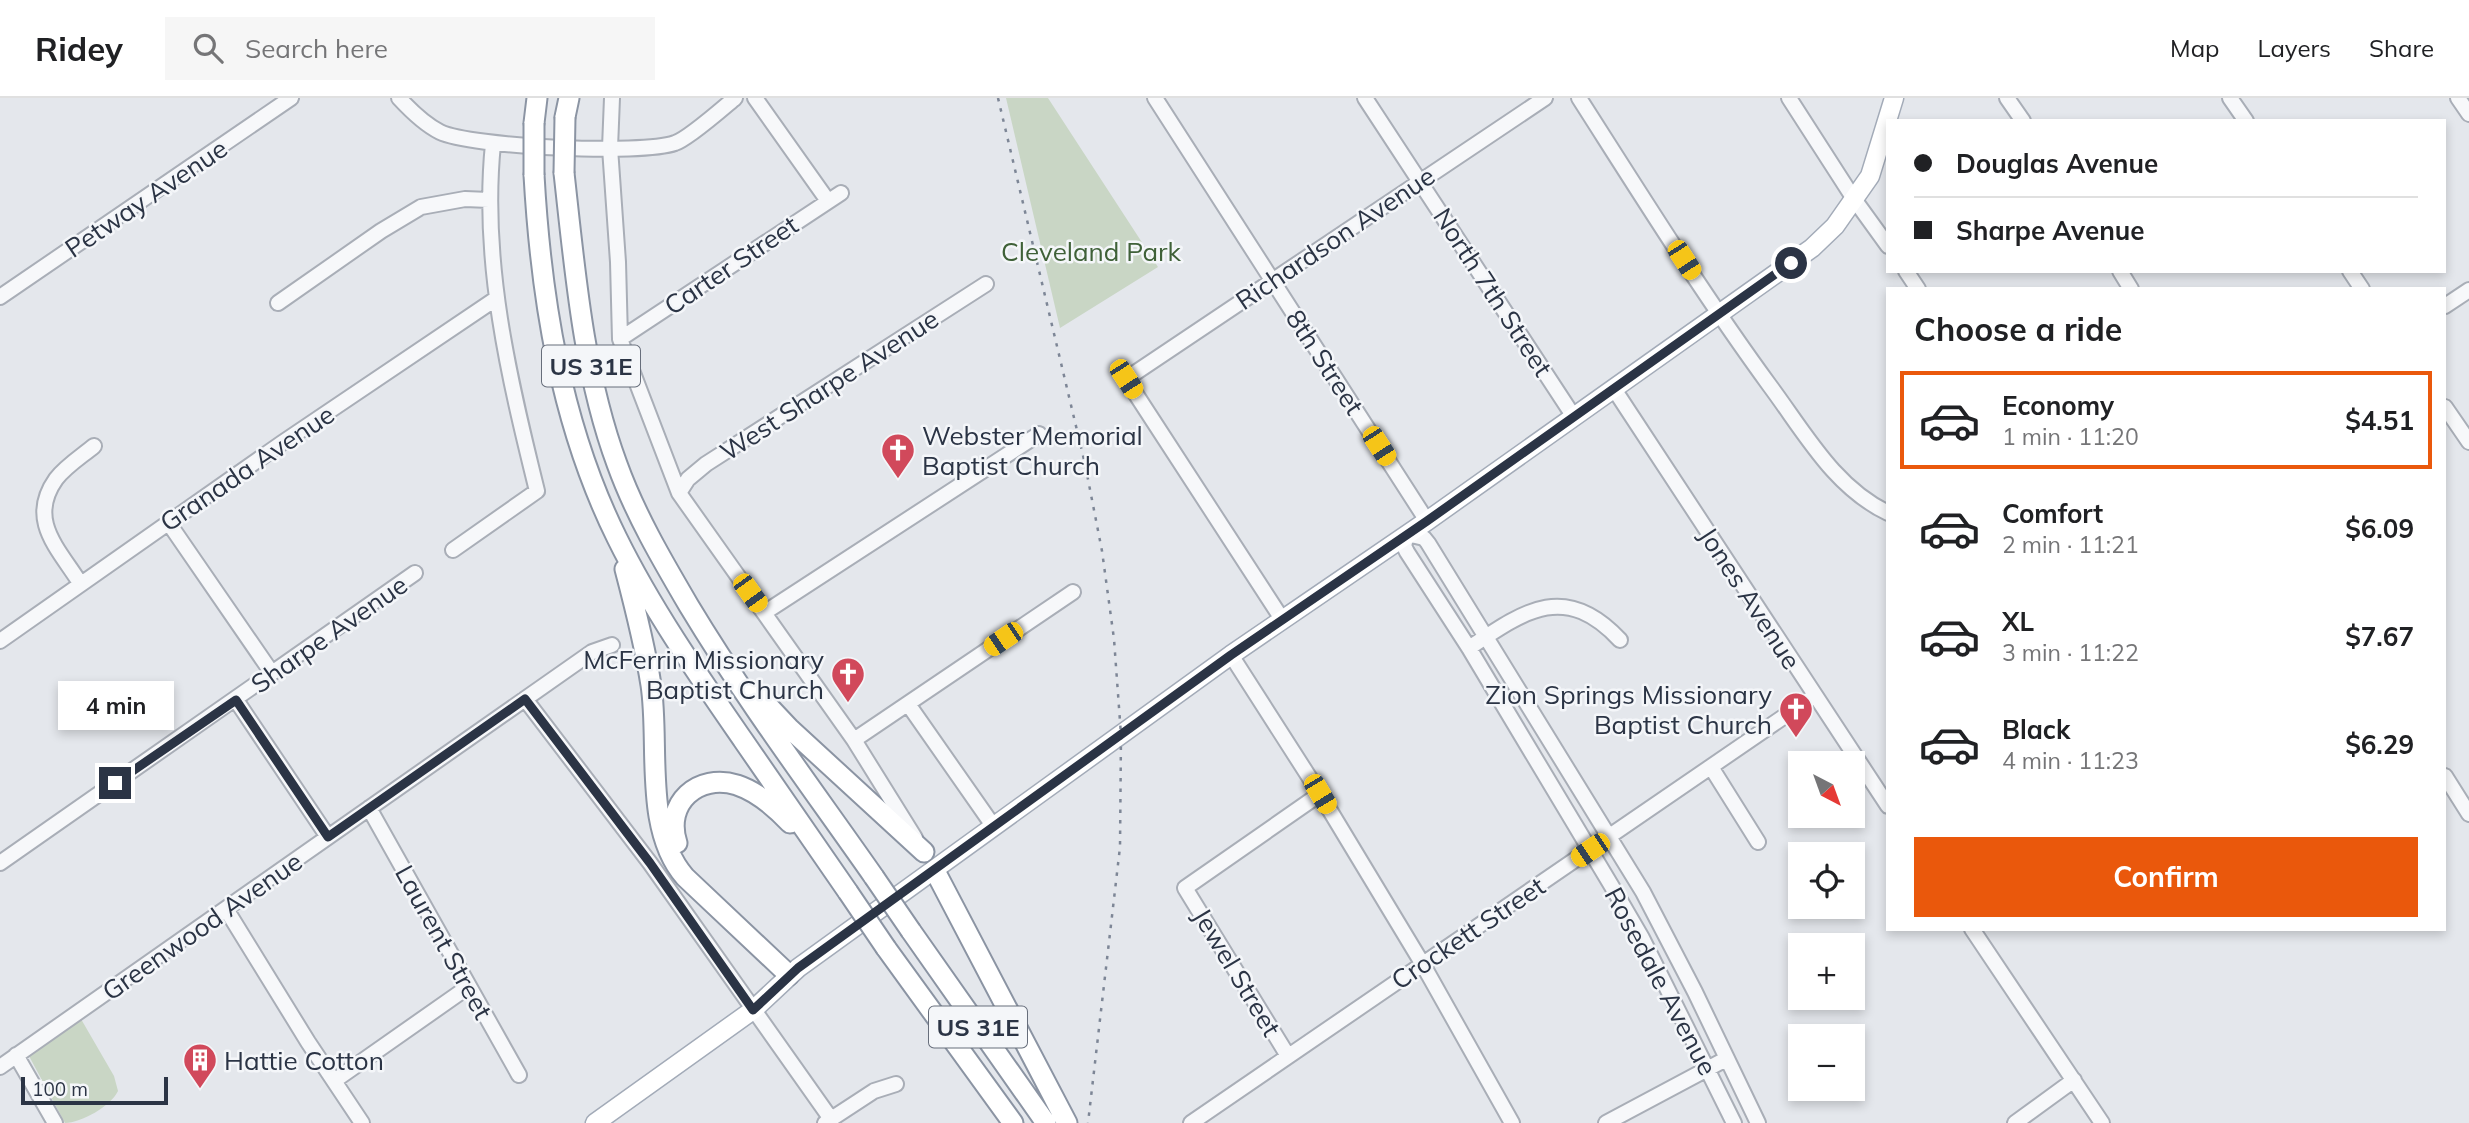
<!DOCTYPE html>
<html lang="en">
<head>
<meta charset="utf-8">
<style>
  :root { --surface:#fff; --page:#f6f6f6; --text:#202124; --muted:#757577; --line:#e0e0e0; --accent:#ea580c }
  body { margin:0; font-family:Mulish,sans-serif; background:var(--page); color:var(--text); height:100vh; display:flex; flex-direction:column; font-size:26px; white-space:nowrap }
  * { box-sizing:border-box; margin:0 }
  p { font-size:23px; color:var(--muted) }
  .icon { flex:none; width:38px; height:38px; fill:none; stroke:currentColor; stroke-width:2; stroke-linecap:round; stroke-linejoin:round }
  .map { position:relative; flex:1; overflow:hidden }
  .details { position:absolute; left:1886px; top:189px; width:560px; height:644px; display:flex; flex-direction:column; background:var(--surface); border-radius:0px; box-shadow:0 4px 10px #0003 }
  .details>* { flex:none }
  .top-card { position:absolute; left:1886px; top:21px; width:560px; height:154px; border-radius:0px; box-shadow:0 4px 10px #0003; display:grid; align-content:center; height:154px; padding:0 28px; background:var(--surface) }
  .needle { width:46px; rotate:139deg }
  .fabs { position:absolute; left:1788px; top:653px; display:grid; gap:14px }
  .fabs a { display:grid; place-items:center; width:77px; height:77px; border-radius:0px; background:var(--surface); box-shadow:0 4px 10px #0003; font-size:35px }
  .scale { position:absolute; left:21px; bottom:18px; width:147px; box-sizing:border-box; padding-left:7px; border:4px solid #2b3445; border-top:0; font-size:19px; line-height:24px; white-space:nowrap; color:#2b3445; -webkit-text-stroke:5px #f4f6f9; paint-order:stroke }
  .end { position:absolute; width:32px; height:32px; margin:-16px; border:9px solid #2b3445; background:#fff; box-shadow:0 0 0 4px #fff }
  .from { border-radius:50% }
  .bubble { position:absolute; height:49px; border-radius:0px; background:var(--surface); box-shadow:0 4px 10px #0003; font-size:23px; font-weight:700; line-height:49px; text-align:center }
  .car { position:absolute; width:21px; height:42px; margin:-21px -10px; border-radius:9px; box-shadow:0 0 5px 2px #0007; background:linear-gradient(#f5c518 24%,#345 0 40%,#f5c518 0 76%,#345 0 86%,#f5c518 0) }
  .top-card b { display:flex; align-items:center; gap:24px; height:66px; font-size:26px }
  .top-card b+b { border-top:2px solid var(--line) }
  .top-card i { width:18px; height:18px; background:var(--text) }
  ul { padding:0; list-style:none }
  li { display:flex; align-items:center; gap:21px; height:98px; margin:0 14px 10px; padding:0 14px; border:4px solid transparent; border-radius:0px }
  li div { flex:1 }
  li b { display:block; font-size:26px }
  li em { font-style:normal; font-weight:700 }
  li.active { border-color:var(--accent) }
  li>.icon { width:63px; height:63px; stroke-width:1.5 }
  h2 { padding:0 28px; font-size:32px; line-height:84px }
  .primary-button { display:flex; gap:14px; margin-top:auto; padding:14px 28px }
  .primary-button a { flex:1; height:80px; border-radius:0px; background:var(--accent); color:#fff; font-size:28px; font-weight:700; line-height:80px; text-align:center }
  header { display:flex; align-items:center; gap:42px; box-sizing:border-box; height:98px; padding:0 35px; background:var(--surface); border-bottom:2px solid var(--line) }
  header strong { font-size:33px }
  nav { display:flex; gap:38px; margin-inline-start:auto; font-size:24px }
  .search { width:490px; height:63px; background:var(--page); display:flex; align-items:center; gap:18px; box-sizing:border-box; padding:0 24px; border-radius:0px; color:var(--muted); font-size:26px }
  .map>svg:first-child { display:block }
  .green { fill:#c9d6c5 }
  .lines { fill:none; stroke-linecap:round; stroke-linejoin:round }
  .minor-casing { stroke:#a9aeb7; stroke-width:18 }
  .major-casing { stroke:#a3abb8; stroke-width:21 }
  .highway-casing { stroke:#8b94a3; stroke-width:23 }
  .minor { stroke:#f7f8fa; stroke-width:14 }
  .major { stroke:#fff; stroke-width:18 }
  .highway { stroke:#fff; stroke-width:19 }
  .rail { stroke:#7d8696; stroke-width:2.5; stroke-dasharray:3.5 7; stroke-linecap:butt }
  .highway-bridge-casing { stroke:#8b94a3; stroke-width:23; stroke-linecap:butt }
  .highway-bridge { stroke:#fff; stroke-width:19 }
  .route { stroke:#2b3445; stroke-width:9 }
  .labels { text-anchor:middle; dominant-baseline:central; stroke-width:5; stroke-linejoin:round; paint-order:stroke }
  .shield { fill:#f4f6f9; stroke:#676e7b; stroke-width:2 }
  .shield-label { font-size:24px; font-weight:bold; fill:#2b3445 }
  .street-label { font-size:26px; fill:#2b3445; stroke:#f4f6f9 }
  .park-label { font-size:26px; fill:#3f6138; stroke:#f4f6f9 }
  .poi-label { font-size:26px; fill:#2b3445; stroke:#f4f6f9; text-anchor:start }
</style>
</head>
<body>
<header>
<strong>Ridey</strong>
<div class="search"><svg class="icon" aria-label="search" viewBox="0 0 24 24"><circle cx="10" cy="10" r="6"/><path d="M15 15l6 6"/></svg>Search here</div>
<nav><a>Map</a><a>Layers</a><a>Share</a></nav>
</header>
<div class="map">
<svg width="2469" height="1025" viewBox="0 0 2469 1025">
  <rect width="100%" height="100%" fill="#e4e7ec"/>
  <path class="green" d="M 1006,0 L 1048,0 L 1158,169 L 1060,230 Z
    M 81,921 L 114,978 L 118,993 C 111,1008 81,1025 65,1025 L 29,958 Z"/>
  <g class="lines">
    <g class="minor-casing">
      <path id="minor" d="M 399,0 C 411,13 424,26 440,34 C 471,49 642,57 675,45 C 688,41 723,10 735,0
        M 612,0 L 610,50 L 618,164 L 620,241 L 679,395 L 854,642 L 915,740
        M 755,0 L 828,103
        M 1155,0 L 1427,423
        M 1365,0 L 1574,319
        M 1579,0 C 1641,97 1702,195 1770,288 C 1805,335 1834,389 1888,415
        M 1789,0 L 1854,101 L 1888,148
        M 2007,0 L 2023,23
        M 2230,0 L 2246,23
        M 2458,0 L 2469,16
        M 1906,173 L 1918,191
        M 2120,173 L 2131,191
        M 2350,173 L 2362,191
        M 0,199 L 291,0
        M 278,205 L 381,133 L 421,109 L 465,101 L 489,102
        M 2445,208 L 2469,192
        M 620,241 L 841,95
        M 1614,291 L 1888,708
        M 2445,309 L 2469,344
        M 679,395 L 688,381 L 706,366 L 986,186
        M 168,424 L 272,575
        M 453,452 L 537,393 C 509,280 481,163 493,46
        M 80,485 C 58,450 27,422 56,381 C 66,368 82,358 94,348
        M 764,515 L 1039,336
        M 1282,521 L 1126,281 L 1545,0
        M 0,543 L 282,345 L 497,200
        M 1469,550 C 1524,513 1565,483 1620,542
        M 1231,557 L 1320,696 L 1422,865 L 1512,1025
        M 525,601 L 650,765 L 831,1021
        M 236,602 L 328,739
        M 908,606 L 994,729
        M 854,642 L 1073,494
        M 1711,669 L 1758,744
        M 2445,678 L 2469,716
        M 369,710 L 519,977
        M 0,765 L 415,475
        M 226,811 L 308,944 L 362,1025
        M 1972,831 L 2102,1025
        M 16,957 L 55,1025
        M 1288,958 L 1185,790 L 1320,696
        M 0,969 L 592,554 L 612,547
        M 334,983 L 468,889
        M 825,1025 L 874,993 L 896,986
        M 1191,1025 L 1814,598
        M 1606,1025 L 1726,961
        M 1734,1025 L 1642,840 L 1617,797 L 1469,550 L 1407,454 L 1404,448 L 1407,436 L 1424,440 L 1428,445 L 1643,794 L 1695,894 L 1758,1025
        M 2015,1025 L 2074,982"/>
    </g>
    <g class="major-casing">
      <path id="major" d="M 595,1025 L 753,912 L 798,870 L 1231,557 L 1427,423 L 1812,150 L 1835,128 L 1870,78 L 1894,0"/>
    </g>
    <g class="highway-casing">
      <path id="highway" d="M 565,19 L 569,0
        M 534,25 L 537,0
        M 564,75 C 575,173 583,274 617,366 C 635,416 662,462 689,508 C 745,601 811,689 874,779
        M 534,77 C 541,201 561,327 617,440 C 652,511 698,577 743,642 C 778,692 813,743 848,794
        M 625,471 C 635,509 645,548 651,587 C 660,646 643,731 685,779 L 789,877
        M 757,596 L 789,630 L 924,754
        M 677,745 C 664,705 698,675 737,687 C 758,694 775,709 790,725
        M 935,773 L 1067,1025
        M 911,833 L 1046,1025
        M 886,850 L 1013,1025"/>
    </g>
    <use href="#minor" class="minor"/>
    <use href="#major" class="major"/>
    <use href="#highway" class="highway"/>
    <path class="rail" d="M 998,0 L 1085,366 L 1102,453 L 1114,541 L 1121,637 L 1120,749 L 1088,1025"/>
    <g class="highway-bridge-casing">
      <path id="highway-bridge" d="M 564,75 L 565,19
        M 534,77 L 534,25
        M 874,779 L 911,833
        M 848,794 L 886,850"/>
    </g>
    <use href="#highway-bridge" class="highway-bridge"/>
  </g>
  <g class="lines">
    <path class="route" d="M 115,685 L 236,602 L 328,739 L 525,601 L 650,765 L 753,912 L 798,870 L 1231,557 L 1427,423 L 1791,165"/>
  </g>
  <defs>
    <g id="church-pin" transform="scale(1.75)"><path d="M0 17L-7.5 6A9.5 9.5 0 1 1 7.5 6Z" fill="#d1495b" stroke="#f4f6f9"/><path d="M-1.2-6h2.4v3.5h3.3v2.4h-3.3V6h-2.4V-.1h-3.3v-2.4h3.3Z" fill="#fff"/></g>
    <g id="building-pin" transform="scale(1.75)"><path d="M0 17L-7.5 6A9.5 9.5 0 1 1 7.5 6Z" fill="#d1495b" stroke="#f4f6f9"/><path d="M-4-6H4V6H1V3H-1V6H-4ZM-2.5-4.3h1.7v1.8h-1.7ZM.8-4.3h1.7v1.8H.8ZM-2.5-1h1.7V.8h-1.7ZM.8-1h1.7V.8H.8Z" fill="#fff"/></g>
  </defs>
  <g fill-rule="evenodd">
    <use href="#church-pin" x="898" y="352"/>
    <use href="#church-pin" x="848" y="576"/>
    <use href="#church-pin" x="1796" y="611"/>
    <use href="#building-pin" x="200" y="962"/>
  </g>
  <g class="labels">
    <g class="shield">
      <rect x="542" y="247.5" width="98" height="41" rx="5"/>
      <rect x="929" y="908.5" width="98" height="41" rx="5"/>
    </g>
    <g class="shield-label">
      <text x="591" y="268">US 31E</text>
      <text x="978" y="929">US 31E</text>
    </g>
    <g class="street-label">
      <text transform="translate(146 100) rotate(-34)">Petway Avenue</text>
      <text transform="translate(1335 140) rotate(-34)">Richardson Avenue</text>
      <text transform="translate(731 167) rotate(-34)">Carter Street</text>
      <text transform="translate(1493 194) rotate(57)">North 7th Street</text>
      <text transform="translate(1325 264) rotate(57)">8th Street</text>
      <text transform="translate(829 287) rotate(-33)">West Sharpe Avenue</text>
      <text transform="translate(247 370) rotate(-34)">Granada Avenue</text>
      <text transform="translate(1750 500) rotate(57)">Jones Avenue</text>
      <text transform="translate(329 536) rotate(-35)">Sharpe Avenue</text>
      <text transform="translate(202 828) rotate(-35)">Greenwood Avenue</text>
      <text transform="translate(1468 835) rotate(-34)">Crockett Street</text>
      <text transform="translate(444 844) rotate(61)">Laurent Street</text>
      <text transform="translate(1237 874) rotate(59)">Jewel Street</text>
      <text transform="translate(1661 883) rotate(62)">Rosedale Avenue</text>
    </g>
    <g class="park-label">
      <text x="1091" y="153">Cleveland Park</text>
    </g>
    <g class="poi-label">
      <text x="922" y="337">Webster Memorial<tspan x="922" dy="30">Baptist Church</tspan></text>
      <text x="824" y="561" text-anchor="end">McFerrin Missionary<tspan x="824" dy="30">Baptist Church</tspan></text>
      <text x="1772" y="596" text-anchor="end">Zion Springs Missionary<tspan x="1772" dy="30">Baptist Church</tspan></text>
      <text x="224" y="962">Hattie Cotton</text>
    </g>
  </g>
</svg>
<div class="fabs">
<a><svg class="needle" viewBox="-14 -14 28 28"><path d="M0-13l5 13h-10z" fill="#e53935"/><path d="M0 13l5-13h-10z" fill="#757577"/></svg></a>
<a><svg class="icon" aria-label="locate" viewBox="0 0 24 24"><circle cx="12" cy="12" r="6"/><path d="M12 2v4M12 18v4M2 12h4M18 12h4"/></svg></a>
<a>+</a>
<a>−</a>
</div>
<div class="scale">100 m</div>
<i class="end from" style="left:1791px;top:165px"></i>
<i class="end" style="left:115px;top:685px"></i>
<div class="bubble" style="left:58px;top:583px;width:116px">4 min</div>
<i class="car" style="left:1684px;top:162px;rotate:147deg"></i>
<i class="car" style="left:1126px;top:281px;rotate:147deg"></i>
<i class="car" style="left:1379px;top:348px;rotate:147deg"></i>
<i class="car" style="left:750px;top:495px;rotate:144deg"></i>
<i class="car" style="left:1003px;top:541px;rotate:236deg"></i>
<i class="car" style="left:1320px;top:696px;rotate:149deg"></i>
<i class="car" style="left:1590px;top:752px;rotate:236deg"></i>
<div class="top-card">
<b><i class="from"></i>Douglas Avenue</b>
<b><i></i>Sharpe Avenue</b>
</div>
<section class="details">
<h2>Choose a ride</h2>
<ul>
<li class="active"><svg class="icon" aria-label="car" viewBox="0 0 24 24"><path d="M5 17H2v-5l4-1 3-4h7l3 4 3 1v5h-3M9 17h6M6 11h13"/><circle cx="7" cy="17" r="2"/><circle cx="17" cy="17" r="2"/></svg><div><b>Economy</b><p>1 min · 11:20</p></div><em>$4.51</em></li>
<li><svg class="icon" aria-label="car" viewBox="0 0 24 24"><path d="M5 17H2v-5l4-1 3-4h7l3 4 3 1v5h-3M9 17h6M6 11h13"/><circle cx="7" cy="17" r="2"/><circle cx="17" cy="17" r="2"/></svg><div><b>Comfort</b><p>2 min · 11:21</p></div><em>$6.09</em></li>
<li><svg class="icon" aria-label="car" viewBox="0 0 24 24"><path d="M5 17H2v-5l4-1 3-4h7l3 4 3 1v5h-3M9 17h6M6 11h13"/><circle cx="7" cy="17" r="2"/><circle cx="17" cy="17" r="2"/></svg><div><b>XL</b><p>3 min · 11:22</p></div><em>$7.67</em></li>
<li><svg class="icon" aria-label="car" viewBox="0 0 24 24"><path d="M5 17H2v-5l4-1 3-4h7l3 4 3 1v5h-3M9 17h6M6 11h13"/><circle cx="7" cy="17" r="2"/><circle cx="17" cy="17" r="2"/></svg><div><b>Black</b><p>4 min · 11:23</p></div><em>$6.29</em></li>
</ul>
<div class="primary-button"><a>Confirm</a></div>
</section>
</div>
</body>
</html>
